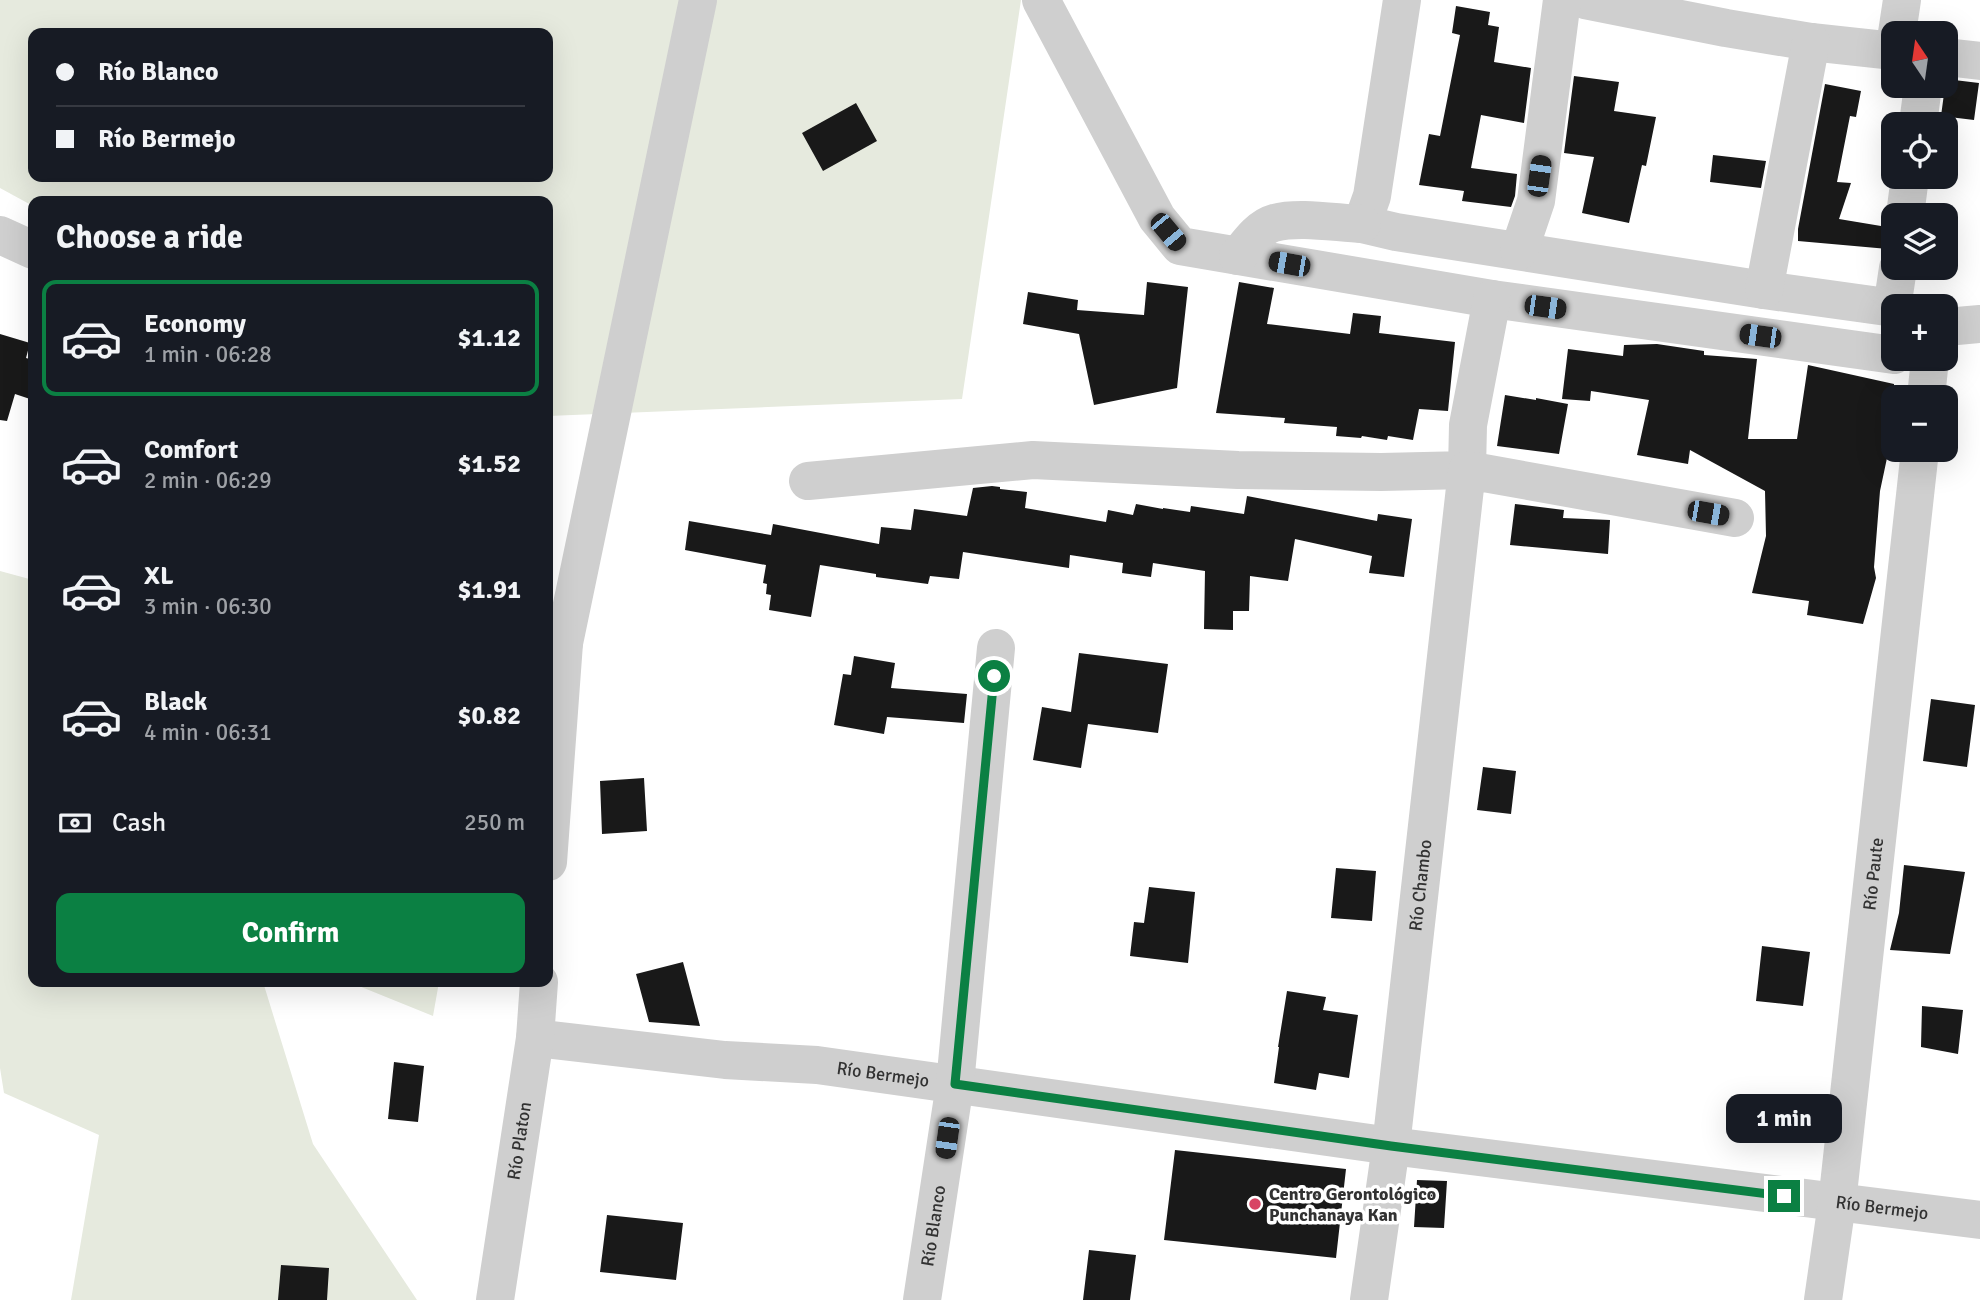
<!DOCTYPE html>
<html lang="en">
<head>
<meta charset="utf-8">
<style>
  :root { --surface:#171b24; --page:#242831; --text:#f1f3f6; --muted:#9ea1a6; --line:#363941; --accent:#0b8043 }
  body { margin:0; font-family:Signika,sans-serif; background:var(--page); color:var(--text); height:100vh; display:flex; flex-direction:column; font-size:26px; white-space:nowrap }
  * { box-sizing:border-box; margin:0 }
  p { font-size:23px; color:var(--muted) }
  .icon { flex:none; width:38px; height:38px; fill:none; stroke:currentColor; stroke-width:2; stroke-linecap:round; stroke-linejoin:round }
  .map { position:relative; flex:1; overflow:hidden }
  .details { position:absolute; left:28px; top:196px; width:525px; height:791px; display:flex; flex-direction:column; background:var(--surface); border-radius:14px; box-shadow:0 7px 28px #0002 }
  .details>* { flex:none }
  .hud { position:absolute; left:28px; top:28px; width:525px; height:154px; border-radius:14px; box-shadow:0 7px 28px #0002; display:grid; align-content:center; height:154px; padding:0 28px; background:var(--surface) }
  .needle { width:46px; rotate:347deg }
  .controls { position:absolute; left:1881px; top:21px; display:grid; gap:14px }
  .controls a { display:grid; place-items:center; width:77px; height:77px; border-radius:14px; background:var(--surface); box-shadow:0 7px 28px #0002; font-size:35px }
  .end { position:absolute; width:32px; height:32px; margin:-16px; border:9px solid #0b8043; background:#fff; box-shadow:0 0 0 4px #fff }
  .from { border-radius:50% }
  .bubble { position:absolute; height:49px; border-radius:14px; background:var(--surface); box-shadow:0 7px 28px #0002; font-size:23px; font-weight:700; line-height:49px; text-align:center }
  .car { position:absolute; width:21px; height:42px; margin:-21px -10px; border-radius:9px; box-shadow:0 0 5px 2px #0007; background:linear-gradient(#222 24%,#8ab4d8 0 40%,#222 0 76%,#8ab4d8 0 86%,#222 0) }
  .hud b { display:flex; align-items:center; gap:24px; height:66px; font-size:26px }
  .hud b+b { border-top:2px solid var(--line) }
  .hud i { width:18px; height:18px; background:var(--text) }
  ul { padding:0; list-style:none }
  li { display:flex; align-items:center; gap:21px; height:116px; margin:0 14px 10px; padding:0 14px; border:4px solid transparent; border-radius:14px }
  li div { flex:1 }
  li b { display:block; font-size:26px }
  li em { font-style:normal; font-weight:700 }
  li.on { border-color:var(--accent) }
  li>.icon { width:63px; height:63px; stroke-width:1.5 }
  h2 { padding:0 28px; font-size:32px; line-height:84px }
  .pay { display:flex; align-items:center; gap:18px; height:77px; padding:0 28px; font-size:26px }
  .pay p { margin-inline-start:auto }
  .cta { display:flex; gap:14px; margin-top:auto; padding:14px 28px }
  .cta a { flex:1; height:80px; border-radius:14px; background:var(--accent); color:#fff; font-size:28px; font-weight:700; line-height:80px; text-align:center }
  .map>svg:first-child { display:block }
  .green { fill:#e6eade; fill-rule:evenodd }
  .building { fill:#191919 }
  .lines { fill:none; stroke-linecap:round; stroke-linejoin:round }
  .minor { stroke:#cfcfcf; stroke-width:38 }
  .route { stroke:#0b8043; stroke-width:9 }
  .poi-dot { fill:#d84464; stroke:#fff; stroke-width:2.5 }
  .labels { text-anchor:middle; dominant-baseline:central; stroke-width:7; stroke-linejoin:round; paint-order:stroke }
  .street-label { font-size:18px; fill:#323232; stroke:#fff }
  .poi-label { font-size:18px; font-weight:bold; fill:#323232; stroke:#fff; text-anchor:start }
</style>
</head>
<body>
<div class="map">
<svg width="1980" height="1300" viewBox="0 0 1980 1300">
  <rect width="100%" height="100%" fill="#fff"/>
  <path class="green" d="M 0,0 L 1021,0 L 962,399 L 548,416 L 548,201 L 33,201 L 33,206 L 0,188 ZM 33,33 L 548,33 L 548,177 L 33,177 Z
    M 0,571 L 33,580 L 33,982 L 263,982 L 313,1144 L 417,1300 L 71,1300 L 99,1135 L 4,1093 L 0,1068 Z
    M 349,982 L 439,982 L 433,1016 Z"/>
  <path class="building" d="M 1456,6 L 1490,12 L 1488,25 L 1499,27 L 1494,62 L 1531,68 L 1524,123 L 1481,115 L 1471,168 L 1517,174 L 1515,196 L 1511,207 L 1462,201 L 1464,191 L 1419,185 L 1429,134 L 1440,136 L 1460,35 L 1452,33 Z
    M 1574,76 L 1619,82 L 1614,111 L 1656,117 L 1646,166 L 1642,165 L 1629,223 L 1582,213 L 1594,157 L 1564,153 Z
    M 1946,79 L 1979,83 L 1974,120 L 1941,116 Z
    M 1825,84 L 1861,91 L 1856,117 L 1850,116 L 1837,182 L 1851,183 L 1839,219 L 1887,227 L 1894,233 L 1894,247 L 1888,249 L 1798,241 L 1798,229 Z
    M 856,103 L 877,141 L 823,171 L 802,133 Z
    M 1713,155 L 1766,161 L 1761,188 L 1710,182 Z
    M 1147,282 L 1188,287 L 1177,388 L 1094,405 L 1079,334 L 1023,324 L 1028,292 L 1078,300 L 1077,310 L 1144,315 Z
    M 1239,282 L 1274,288 L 1267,324 L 1350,334 L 1353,313 L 1381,316 L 1379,333 L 1455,342 L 1448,411 L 1419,409 L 1413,440 L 1388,436 L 1387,440 L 1362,436 L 1361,438 L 1336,436 L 1337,427 L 1284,423 L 1285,418 L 1216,413 Z
    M 0,334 L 30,343 L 26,358 L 33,360 L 33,400 L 15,394 L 7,421 L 0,420 Z
    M 1657,344 L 1704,351 L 1704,355 L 1757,359 L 1748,439 L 1797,439 L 1808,365 L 1894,384 L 1894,425 L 1880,491 L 1874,567 L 1876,578 L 1863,624 L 1807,615 L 1809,601 L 1752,593 L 1766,536 L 1765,491 L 1690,450 L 1688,464 L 1637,455 L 1649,400 L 1591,391 L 1590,401 L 1562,399 L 1568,349 L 1623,356 L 1624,345 Z
    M 1505,395 L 1536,400 L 1536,398 L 1568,404 L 1559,454 L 1497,446 Z
    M 992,486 L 1000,487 L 1000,489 L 1027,492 L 1025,508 L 1106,522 L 1108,510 L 1133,515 L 1136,504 L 1163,509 L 1163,508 L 1190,512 L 1191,506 L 1244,514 L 1247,496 L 1377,521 L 1378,514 L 1412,519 L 1404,577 L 1369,573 L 1372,556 L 1295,539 L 1288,581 L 1250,576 L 1249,611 L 1233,611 L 1233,630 L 1204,629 L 1205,571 L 1153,563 L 1151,577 L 1122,573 L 1123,563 L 1070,555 L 1069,568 L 963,552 L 959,579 L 930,576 L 928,584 L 876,577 L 876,574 L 820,565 L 811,617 L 769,610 L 771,595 L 766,594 L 767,584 L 763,583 L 766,565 L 685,550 L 689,521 L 771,535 L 773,524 L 879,544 L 881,527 L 911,530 L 914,509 L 967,516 L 973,488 Z
    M 1515,504 L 1564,510 L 1563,518 L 1610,520 L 1608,554 L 1510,545 Z
    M 1079,653 L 1168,664 L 1158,733 L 1088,724 L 1081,768 L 1033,760 L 1042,707 L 1071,712 Z
    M 854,656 L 895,663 L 891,688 L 967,694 L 964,723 L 887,717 L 884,734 L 834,725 L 843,674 L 851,675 Z
    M 1931,699 L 1975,705 L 1967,767 L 1923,761 Z
    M 1483,767 L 1516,771 L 1511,814 L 1477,810 Z
    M 644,778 L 647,831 L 602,834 L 600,781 Z
    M 1904,865 L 1965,872 L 1950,954 L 1890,950 L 1899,913 Z
    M 1336,868 L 1376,871 L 1372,921 L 1331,918 Z
    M 1149,887 L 1195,892 L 1188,963 L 1130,956 L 1134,922 L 1144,923 Z
    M 1762,946 L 1810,952 L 1803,1006 L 1756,1001 Z
    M 683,962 L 700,1026 L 649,1022 L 636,974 Z
    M 1287,991 L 1326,997 L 1323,1010 L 1358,1015 L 1349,1078 L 1319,1073 L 1316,1090 L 1274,1083 L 1279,1047 L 1278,1047 Z
    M 1922,1006 L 1963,1010 L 1958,1054 L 1921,1047 Z
    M 394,1062 L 424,1066 L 418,1122 L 388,1119 Z
    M 1175,1150 L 1346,1169 L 1336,1258 L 1164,1240 Z
    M 1417,1180 L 1447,1181 L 1444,1228 L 1414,1227 Z
    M 607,1215 L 683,1223 L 676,1280 L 600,1272 Z
    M 1089,1250 L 1136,1255 L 1130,1300 L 1083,1300 Z
    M 281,1265 L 329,1268 L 327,1300 L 278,1300 Z"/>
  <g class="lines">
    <g class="minor">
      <path d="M 1041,0 L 1157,218 L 1180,246 L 1492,299 L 1894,355"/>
      <path d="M 1402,0 L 1372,196 L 1362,224 L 1396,232 L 1764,290 L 1894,308"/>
      <path d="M 1585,0 L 1726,28 L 1811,42 L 1894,51"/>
      <path d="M 1897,33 L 1902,0"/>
      <path d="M 1946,57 L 1980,61"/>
      <path d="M 1918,124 L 1923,86"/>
      <path d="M 1905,215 L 1910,177"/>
      <path d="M 0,235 L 33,250"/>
      <path d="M 1519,251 L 1536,201 L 1562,0"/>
      <path d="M 1238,256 C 1247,245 1259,227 1274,223 C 1299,216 1336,223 1362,224"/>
      <path d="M 1764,290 L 1811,42"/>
      <path d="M 1892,308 L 1898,268"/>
      <path d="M 1946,327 L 1980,324"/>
      <path d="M 1926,397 L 1930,359"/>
      <path d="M 808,481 L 1033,460 L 1238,470 L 1381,472 L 1467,470 L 1468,425 L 1492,299"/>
      <path d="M 564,643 L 698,0"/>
      <path d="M 548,862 L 564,643 L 551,622"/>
      <path id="s1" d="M 535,1038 L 725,1060 L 817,1065 L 1391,1146 L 1980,1220"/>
      <path id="s2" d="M 495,1300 L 535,1038 L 539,982"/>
      <path id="s3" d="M 922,1300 L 955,1084 L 996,648"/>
      <path id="s4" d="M 1369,1300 L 1391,1146 L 1467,470 L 1735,518"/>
      <path id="s5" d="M 1823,1300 L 1837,1203 L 1920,450"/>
    </g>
  </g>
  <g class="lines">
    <path class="route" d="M 994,676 L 955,1084 L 1391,1146 L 1784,1196"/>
  </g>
  <circle class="poi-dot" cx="1255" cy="1204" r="7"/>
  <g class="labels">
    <g class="street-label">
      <text stroke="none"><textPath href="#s5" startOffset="429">Río Paute</textPath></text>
      <text stroke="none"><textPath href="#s4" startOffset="418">Río Chambo</textPath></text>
      <text stroke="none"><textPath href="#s1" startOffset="350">Río Bermejo</textPath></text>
      <text stroke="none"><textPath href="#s2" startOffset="161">Río Platon</textPath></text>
      <text stroke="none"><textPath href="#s1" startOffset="1358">Río Bermejo</textPath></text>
      <text stroke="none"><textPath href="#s3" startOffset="75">Río Blanco</textPath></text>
    </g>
    <g class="poi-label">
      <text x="1269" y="1194">Centro Gerontológico<tspan x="1269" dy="21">Punchanaya Kan</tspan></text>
    </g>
  </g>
</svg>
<div class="controls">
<a><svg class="needle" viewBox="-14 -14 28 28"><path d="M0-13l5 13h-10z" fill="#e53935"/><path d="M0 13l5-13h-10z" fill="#9ea1a6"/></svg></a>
<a><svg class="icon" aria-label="locate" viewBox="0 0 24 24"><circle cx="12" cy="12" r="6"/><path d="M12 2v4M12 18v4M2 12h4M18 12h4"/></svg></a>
<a><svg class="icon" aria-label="layers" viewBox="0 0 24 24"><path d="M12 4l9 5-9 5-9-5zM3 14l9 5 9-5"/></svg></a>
<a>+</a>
<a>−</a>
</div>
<i class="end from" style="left:994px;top:676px"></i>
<i class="end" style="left:1784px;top:1196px"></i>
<div class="bubble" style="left:1726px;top:1094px;width:116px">1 min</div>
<i class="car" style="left:1539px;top:176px;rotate:8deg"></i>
<i class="car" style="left:1168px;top:232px;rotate:140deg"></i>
<i class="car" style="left:1289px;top:264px;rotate:280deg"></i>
<i class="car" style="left:1545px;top:307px;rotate:98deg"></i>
<i class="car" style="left:1760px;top:336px;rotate:278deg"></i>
<i class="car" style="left:1708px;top:513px;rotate:100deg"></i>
<i class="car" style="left:947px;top:1138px;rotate:188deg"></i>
<div class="hud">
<b><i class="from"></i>Río Blanco</b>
<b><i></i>Río Bermejo</b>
</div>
<section class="details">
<h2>Choose a ride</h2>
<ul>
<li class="on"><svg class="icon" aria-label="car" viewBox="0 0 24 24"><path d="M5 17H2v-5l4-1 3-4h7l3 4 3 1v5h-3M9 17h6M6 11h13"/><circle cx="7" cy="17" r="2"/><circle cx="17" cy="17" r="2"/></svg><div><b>Economy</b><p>1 min · 06:28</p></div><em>$1.12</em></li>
<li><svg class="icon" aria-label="car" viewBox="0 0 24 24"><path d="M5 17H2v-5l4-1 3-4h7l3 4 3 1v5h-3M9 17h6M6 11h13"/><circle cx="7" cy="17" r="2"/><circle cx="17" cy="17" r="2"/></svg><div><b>Comfort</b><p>2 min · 06:29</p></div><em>$1.52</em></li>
<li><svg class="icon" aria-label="car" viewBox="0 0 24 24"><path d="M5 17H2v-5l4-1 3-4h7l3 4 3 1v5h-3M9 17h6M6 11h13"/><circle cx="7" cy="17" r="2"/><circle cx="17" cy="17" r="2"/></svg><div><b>XL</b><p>3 min · 06:30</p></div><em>$1.91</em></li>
<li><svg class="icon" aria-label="car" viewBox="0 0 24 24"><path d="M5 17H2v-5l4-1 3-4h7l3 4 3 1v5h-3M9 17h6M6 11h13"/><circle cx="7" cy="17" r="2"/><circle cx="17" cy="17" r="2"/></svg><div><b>Black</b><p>4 min · 06:31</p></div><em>$0.82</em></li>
</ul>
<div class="pay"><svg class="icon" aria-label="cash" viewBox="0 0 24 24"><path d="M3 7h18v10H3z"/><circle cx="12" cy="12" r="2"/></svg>Cash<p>250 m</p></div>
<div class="cta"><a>Confirm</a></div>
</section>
</div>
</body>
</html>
